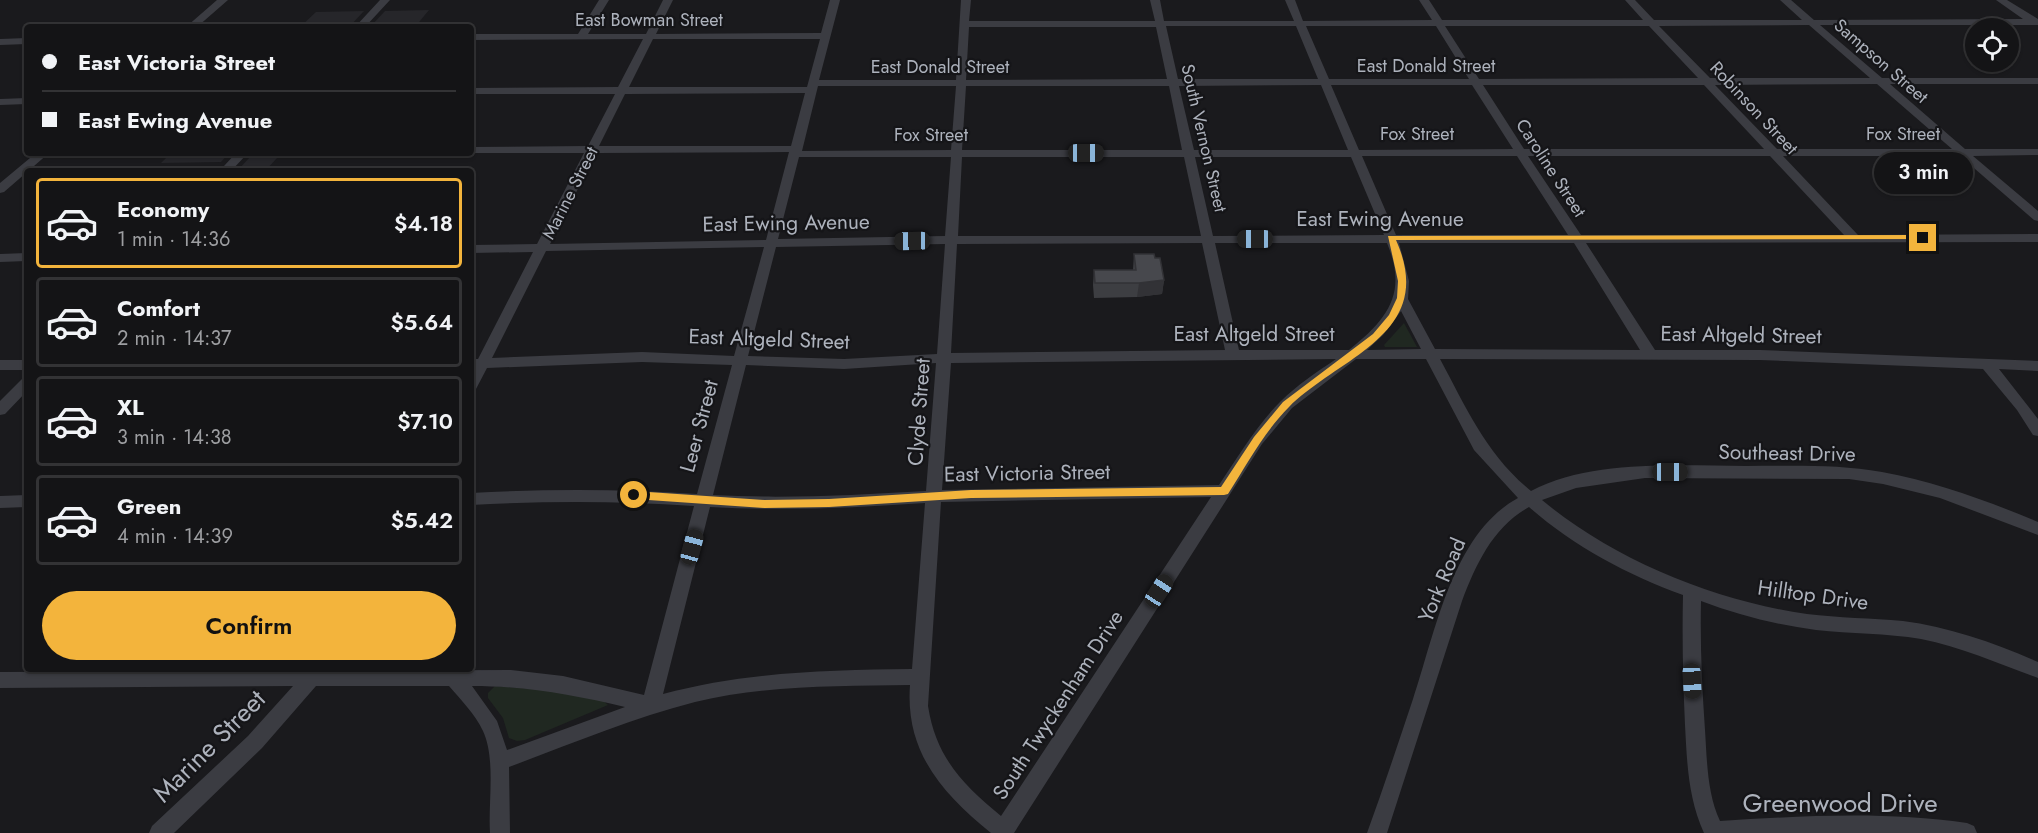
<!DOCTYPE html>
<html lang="en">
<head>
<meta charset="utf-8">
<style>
  :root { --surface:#141416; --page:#212123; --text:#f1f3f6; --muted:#9d9ea1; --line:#333335; --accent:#f3b43c }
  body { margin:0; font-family:Jost,sans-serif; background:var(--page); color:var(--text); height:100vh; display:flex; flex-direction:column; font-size:22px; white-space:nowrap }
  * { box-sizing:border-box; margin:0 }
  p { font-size:20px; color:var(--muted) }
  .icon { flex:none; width:33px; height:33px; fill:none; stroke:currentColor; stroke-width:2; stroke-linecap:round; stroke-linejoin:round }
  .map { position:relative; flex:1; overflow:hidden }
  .drawer { position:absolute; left:24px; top:168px; width:450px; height:504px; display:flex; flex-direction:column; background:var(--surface); border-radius:6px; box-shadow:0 2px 4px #0004,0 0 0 2px var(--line) }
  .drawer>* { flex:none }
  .guide { position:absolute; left:24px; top:24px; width:450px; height:132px; border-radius:6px; box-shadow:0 2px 4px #0004,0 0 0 2px var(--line); display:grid; align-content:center; height:132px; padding:0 18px; background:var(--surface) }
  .controls { position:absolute; left:1965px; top:18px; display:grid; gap:12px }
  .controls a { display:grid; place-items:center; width:54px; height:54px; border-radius:50%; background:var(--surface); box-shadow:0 2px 4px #0004,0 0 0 2px var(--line); font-size:30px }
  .end { position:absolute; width:27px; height:27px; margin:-14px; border:8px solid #f3b43c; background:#111; box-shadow:0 0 0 3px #111 }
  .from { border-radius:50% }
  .bubble { position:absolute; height:42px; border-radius:21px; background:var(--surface); box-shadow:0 2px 4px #0004,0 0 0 2px var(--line); font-size:20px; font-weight:600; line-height:42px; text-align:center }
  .car { position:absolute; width:18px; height:36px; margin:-18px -9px; border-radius:8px; box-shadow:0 0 4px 2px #0007; background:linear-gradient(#222 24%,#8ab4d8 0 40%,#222 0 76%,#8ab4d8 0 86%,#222 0) }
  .guide b { display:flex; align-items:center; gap:21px; height:57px; font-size:22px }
  .guide b+b { border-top:2px solid var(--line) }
  .guide i { width:15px; height:15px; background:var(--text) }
  ul { padding:10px 0 0; list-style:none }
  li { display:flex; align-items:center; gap:18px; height:90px; margin:0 12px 9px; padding:0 6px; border:3px solid var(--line); border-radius:6px }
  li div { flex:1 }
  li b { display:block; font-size:22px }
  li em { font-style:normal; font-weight:600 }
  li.selected { border-color:var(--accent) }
  li>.icon { width:54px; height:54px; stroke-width:1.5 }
  .action { display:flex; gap:12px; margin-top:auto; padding:12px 18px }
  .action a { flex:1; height:69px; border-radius:36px; background:var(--accent); color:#111; font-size:24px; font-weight:600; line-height:69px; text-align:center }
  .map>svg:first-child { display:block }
  .built { fill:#26262a }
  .green { fill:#202821 }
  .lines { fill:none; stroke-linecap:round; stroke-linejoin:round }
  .minor { fill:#3b3c42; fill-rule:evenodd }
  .wall { fill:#3d3e42 }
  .shaded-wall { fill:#323236 }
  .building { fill:#47484d; stroke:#323236; stroke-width:1.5 }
  .route { fill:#f3b43c }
  .labels { text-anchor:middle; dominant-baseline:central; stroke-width:4.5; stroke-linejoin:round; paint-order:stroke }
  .far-street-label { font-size:18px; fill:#adb2bc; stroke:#151518 }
  .street-label { font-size:21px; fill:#adb2bc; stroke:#151518 }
  .near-street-label { font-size:26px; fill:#adb2bc; stroke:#151518 }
</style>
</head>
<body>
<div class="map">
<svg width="2038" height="833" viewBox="0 0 2038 833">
  <rect width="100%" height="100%" fill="#1a1a1d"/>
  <path class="built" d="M 429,10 L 415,27 L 370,27 L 385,11 Z
    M 364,11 L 349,27 L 300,27 L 316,12 Z
    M 171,153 L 229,153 L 221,162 L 161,163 Z
    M 250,157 L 278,157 L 265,171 L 237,171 Z"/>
  <path class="green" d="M 1404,323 L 1417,347 L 1385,347 L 1384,345 Z
    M 495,686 L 548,690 L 602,700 L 608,705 L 525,740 L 517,741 L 509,738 L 503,718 L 488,698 L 488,693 Z"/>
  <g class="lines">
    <path class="minor" d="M 217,0 L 228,0 L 197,27 L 186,27 Z
      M 380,0 L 390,0 L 365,27 L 355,27 Z
      M 599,0 L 609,0 L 588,34 L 646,34 L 663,0 L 673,0 L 656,34 L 821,33 L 830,0 L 840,0 L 819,80 L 956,80 L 961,0 L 971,0 L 969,21 L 1155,21 L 1150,0 L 1160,0 L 1164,21 L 1294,21 L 1285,0 L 1295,0 L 1303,21 L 1432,20 L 1419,0 L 1429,0 L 1442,20 L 1643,20 L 1625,0 L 1635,0 L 1654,20 L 1802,20 L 1780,0 L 1791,0 L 1814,20 L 2023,19 L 1996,0 L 2007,0 L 2038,19 L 2038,25 L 1820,25 L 1882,78 L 2038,78 L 2038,84 L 1890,84 L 1965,149 L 2038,149 L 2038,155 L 1973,156 L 2038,211 L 2038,221 L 2034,220 L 1960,156 L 1783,156 L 1858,235 L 2038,234 L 2038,242 L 1586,243 L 1655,350 L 1760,350 L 2038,361 L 2038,371 L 1999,369 L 2038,419 L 2038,436 L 2033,435 L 2017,410 L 1983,369 L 1760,360 L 1440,359 C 1467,409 1486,454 1531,491 C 1592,459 1679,466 1746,466 C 1791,466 1837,464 1882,472 C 1936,482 1988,501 2038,522 L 2038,535 L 1940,498 L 1883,484 L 1849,479 L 1645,478 L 1576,488 L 1542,500 C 1614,560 1715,601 1807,614 C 1839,618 1871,618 1903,621 C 1949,627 1995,643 2038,662 L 2038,678 C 1999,664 1962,647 1921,639 C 1886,633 1851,634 1816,630 C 1777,625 1738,615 1701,601 C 1700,644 1702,687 1705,730 C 1707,760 1707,793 1720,821 C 1803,816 1884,811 1967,823 L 1974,826 L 1977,833 L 1704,833 C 1688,798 1687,762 1685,725 C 1683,681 1682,638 1683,595 C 1628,575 1573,546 1529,507 C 1493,527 1476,564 1462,601 L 1387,833 L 1367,833 C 1383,789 1398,744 1413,699 C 1435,634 1452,534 1518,498 L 1474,450 L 1426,359 L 1356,359 L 1292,408 L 1262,444 L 1014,833 L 991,833 C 942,793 905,752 910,685 C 839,686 765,685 695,702 C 632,718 571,744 509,767 L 510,833 L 490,833 C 488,802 496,759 483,731 C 475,714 461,700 449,686 L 316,686 L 262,748 L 174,833 L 149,833 L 152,826 L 248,736 L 293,686 L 0,688 L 0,672 L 511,670 L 563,676 L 644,695 L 694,506 C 619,501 546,501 471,505 L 471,493 C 547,489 621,489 697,494 L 732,365 L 642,362 L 487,368 L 476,389 L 471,391 L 471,359 L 478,359 L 533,252 L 471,253 L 471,245 L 537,244 L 584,153 L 471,153 L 471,147 L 588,146 L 615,94 L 471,94 L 471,88 L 618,87 L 643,39 L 471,40 L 471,34 L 578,34 ZM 1809,25 L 1870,78 L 1710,78 L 1659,26 ZM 1166,26 L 1296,26 L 1318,79 L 1178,79 ZM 1306,26 L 1436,26 L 1469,79 L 1329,79 ZM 1445,26 L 1649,26 L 1698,78 L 1479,79 ZM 969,27 L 1156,27 L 1167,79 L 966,80 ZM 653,39 L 820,39 L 807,87 L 629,87 ZM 1877,84 L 1952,149 L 1777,149 L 1715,85 ZM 1321,85 L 1348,150 L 1194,150 L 1179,86 ZM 1331,85 L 1472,85 L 1513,149 L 1359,150 ZM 1483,85 L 1704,85 L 1764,149 L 1524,149 ZM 818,86 L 956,86 L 951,150 L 802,151 ZM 966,86 L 1169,86 L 1182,150 L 962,150 ZM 805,93 L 791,146 L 599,146 L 625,94 ZM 789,152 L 766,240 L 550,244 L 596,153 ZM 1362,156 L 1517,156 L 1568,235 L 1396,235 ZM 1528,156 L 1770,156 L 1844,235 L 1581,235 ZM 799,157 L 951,157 L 945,236 L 778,239 ZM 962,157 L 1184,157 L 1201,236 L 958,236 ZM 1195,157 L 1351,157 L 1384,235 L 1213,236 ZM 1202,243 L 1225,350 L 951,353 L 957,244 ZM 1215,243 L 1387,243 C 1408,293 1388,319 1349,350 L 1239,350 ZM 1399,243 L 1574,243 L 1640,350 L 1435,349 L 1408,299 L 1409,281 ZM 945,244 L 937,354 L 844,359 L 748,356 L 776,247 ZM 764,247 L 734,356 L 642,352 L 492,358 L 546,251 ZM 1401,311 L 1421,349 L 1367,350 L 1383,335 ZM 1336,359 C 1317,372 1297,385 1280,402 C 1256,426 1238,457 1219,485 L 942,490 L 951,363 ZM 936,363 L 926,491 C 855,495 784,499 713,495 L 746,365 L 844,369 ZM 1211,497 L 1001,816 C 962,784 936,757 928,706 L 941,502 ZM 925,503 L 912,669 C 827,670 745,672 663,694 L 710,507 C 782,511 853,508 925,503 ZM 472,686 C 525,686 574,695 625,707 L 507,750 L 497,721 Z
      M 27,38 L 27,44 L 0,45 L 0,39 Z
      M 27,98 L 27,104 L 0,105 L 0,99 Z
      M 36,153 L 49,153 L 4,192 L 0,193 L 0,183 Z
      M 236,153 L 248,153 L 231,171 L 150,171 L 156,168 L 224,166 Z
      M 27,253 L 27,261 L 0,262 L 0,254 Z
      M 0,360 L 27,360 L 27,370 L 0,370 Z
      M 27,377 L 27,391 L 5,414 L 0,415 L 0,401 L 22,379 Z
      M 27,495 L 27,507 L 0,508 L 0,496 Z"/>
  </g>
  <path class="wall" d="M 1134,254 L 1164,280 L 1162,294 L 1137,297 L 1094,298 L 1093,285 L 1094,270 L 1133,270 Z"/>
  <path class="shaded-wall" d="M 1164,280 L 1162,294 L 1137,297 L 1139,283 Z"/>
  <path class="building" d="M 1134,254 L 1154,254 L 1155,258 L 1160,258 L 1164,280 L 1139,283 L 1095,283 L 1094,270 L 1136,270 Z"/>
  <path class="route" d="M 1923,235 L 1927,238 L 1926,239 L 1396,240 C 1438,334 1340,356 1289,407 C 1264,432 1247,464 1228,494 L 1224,495 L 971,498 L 829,507 L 764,508 L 634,499 L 629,495 L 634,491 L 764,500 L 829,499 L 971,490 L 1221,487 L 1254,437 L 1283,402 L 1373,334 L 1389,315 L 1397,298 L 1398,281 L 1388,236 Z"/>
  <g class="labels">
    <g class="far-street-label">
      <text x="649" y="20">East Bowman Street</text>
      <text transform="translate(1881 61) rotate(41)">Sampson Street</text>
      <text x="1426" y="66">East Donald Street</text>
      <text x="940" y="67">East Donald Street</text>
      <text transform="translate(1754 108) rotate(47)">Robinson Street</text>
      <text x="1417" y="134">Fox Street</text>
      <text x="1903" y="134">Fox Street</text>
      <text x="931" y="135">Fox Street</text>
      <text transform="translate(1204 138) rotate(77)">South Vernon Street</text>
      <text transform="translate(1551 168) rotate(57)">Caroline Street</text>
      <text transform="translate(570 193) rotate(-63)">Marine Street</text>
    </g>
    <g class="street-label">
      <text x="1380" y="219">East Ewing Avenue</text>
      <text transform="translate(786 223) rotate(-1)">East Ewing Avenue</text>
      <text x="1254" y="334">East Altgeld Street</text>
      <text transform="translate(1741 335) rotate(1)">East Altgeld Street</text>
      <text transform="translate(769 339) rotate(2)">East Altgeld Street</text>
      <text transform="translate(919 412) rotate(-86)">Clyde Street</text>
      <text transform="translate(699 426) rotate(-75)">Leer Street</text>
      <text transform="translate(1787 453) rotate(1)">Southeast Drive</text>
      <text transform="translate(1027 473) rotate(-1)">East Victoria Street</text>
      <text transform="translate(1442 580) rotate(-67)">York Road</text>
      <text transform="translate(1813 595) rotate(8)">Hilltop Drive</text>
      <text transform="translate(1058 705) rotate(-57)">South Twyckenham Drive</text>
    </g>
    <g class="near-street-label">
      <text transform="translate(209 746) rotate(-45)">Marine Street</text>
      <text x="1840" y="803">Greenwood Drive</text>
    </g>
  </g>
</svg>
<div class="controls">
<a><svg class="icon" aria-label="locate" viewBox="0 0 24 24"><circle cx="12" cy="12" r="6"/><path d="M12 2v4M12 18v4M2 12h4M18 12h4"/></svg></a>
</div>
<i class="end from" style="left:634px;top:495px"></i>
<i class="end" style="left:1923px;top:238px"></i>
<div class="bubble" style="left:1874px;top:152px;width:99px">3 min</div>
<i class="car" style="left:1086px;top:153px;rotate:90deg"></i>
<i class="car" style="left:1255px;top:239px;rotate:270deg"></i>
<i class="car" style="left:912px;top:241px;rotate:269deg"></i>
<i class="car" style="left:1670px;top:472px;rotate:90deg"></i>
<i class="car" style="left:692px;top:547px;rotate:15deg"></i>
<i class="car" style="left:1159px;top:591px;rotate:33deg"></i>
<i class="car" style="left:1692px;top:681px;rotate:177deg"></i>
<div class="guide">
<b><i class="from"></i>East Victoria Street</b>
<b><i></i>East Ewing Avenue</b>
</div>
<section class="drawer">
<ul>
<li class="selected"><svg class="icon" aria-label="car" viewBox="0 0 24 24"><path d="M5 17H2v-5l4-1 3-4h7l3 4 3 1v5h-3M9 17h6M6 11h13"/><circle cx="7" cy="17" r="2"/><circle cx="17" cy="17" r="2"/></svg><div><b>Economy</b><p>1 min · 14:36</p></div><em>$4.18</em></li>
<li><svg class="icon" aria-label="car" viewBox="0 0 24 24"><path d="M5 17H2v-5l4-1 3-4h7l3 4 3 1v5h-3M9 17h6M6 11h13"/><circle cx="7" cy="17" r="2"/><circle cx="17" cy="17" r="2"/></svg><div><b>Comfort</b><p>2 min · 14:37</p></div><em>$5.64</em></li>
<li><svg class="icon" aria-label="car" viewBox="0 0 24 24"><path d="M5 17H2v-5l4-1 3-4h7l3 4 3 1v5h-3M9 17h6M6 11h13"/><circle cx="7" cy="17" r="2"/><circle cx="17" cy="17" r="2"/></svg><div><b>XL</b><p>3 min · 14:38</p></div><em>$7.10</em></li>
<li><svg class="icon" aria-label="car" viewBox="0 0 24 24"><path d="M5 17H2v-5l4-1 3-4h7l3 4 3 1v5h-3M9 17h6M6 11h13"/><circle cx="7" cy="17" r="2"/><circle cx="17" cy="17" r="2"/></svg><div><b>Green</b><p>4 min · 14:39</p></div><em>$5.42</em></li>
</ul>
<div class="action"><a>Confirm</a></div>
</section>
</div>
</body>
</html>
